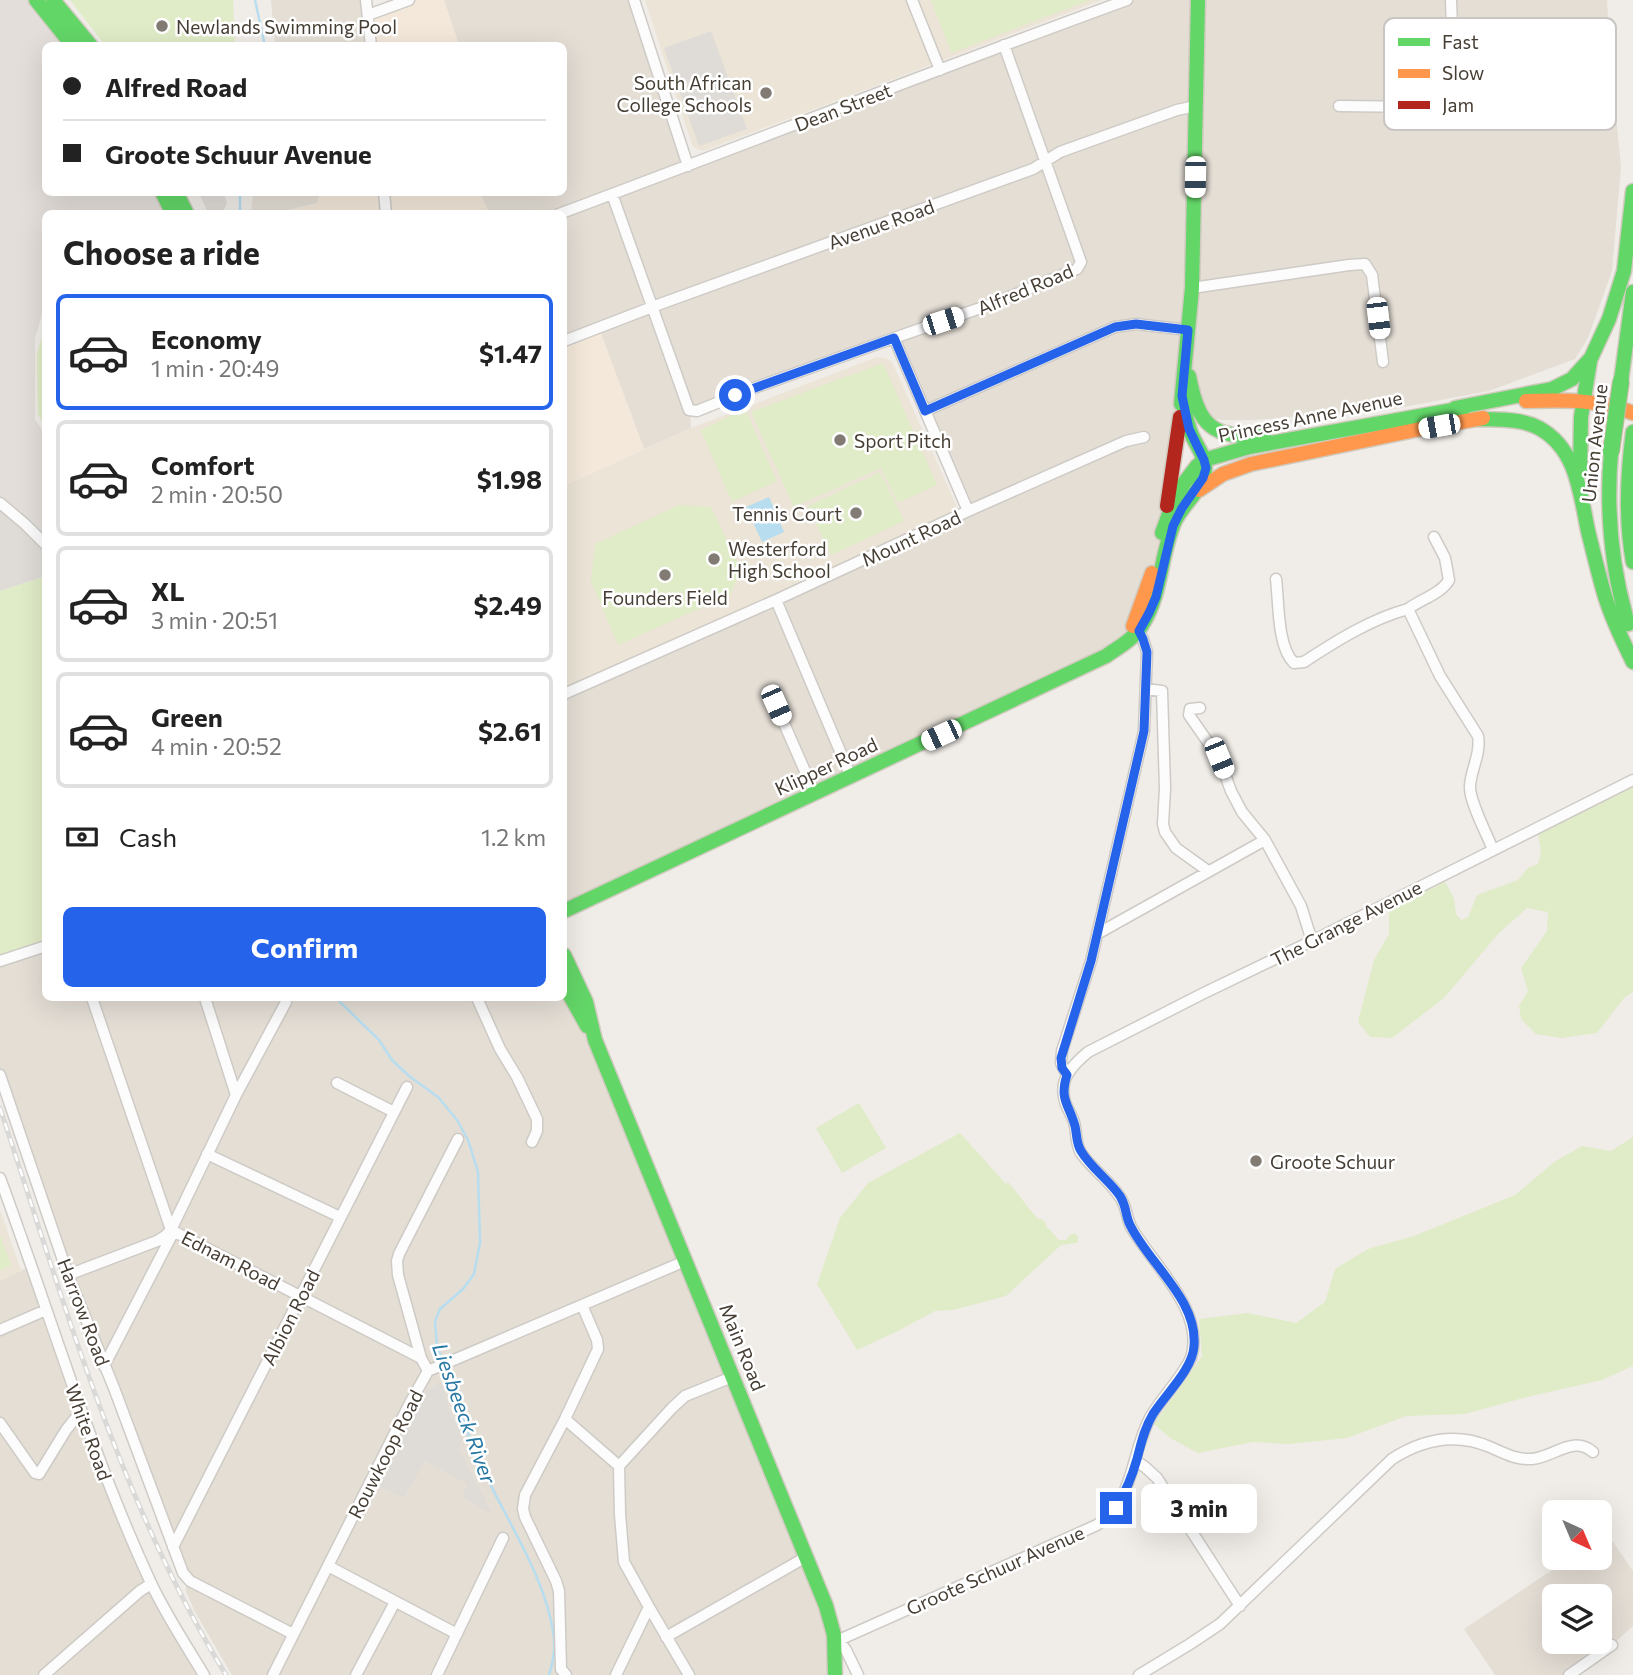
<!DOCTYPE html>
<html lang="en">
<head>
<meta charset="utf-8">
<style>
  :root { --surface:#fff; --page:#f6f6f6; --text:#222; --muted:#767676; --line:#e0e0e0; --accent:#2563eb }
  body { margin:0; font-family:Commissioner,sans-serif; background:var(--page); color:var(--text); height:100vh; display:flex; flex-direction:column; font-size:26px; white-space:nowrap }
  * { box-sizing:border-box; margin:0 }
  p { font-size:23px; color:var(--muted) }
  .icon { flex:none; width:38px; height:38px; fill:none; stroke:currentColor; stroke-width:2; stroke-linecap:round; stroke-linejoin:round }
  .map { position:relative; flex:1; overflow:hidden }
  .details { position:absolute; left:42px; top:210px; width:525px; height:791px; display:flex; flex-direction:column; background:var(--surface); border-radius:10px; box-shadow:0 7px 28px #0002 }
  .details>* { flex:none }
  .banner { position:absolute; left:42px; top:42px; width:525px; height:154px; border-radius:10px; box-shadow:0 7px 28px #0002; display:grid; align-content:center; height:154px; padding:0 21px; background:var(--surface) }
  .needle { width:46px; rotate:136deg }
  .fabs { position:absolute; left:1542px; top:1500px; display:grid; gap:14px }
  .fabs a { display:grid; place-items:center; width:70px; height:70px; border-radius:10px; background:var(--surface); box-shadow:0 7px 28px #0002; font-size:35px }
  .end { position:absolute; width:32px; height:32px; margin:-16px; border:9px solid #2563eb; background:#fff; box-shadow:0 0 0 4px #fff }
  .from { border-radius:50% }
  .bubble { position:absolute; height:49px; border-radius:10px; background:var(--surface); box-shadow:0 7px 28px #0002; font-size:23px; font-weight:700; line-height:49px; text-align:center }
  .car { position:absolute; width:21px; height:42px; margin:-21px -10px; border-radius:9px; box-shadow:0 0 5px 2px #0007; background:linear-gradient(#fff 24%,#345 0 40%,#fff 0 76%,#345 0 86%,#fff 0) }
  .banner b { display:flex; align-items:center; gap:24px; height:66px; font-size:26px }
  .banner b+b { border-top:2px solid var(--line) }
  .banner i { width:18px; height:18px; background:var(--text) }
  ul { padding:0; list-style:none }
  li { display:flex; align-items:center; gap:21px; height:116px; margin:0 14px 10px; padding:0 7px; border:4px solid var(--line); border-radius:10px }
  li div { flex:1 }
  li b { display:block; font-size:26px }
  li em { font-style:normal; font-weight:700 }
  li.active { border-color:var(--accent) }
  li>.icon { width:63px; height:63px; stroke-width:1.5 }
  h2 { padding:0 21px; font-size:32px; line-height:84px }
  .pay { display:flex; align-items:center; gap:18px; height:77px; padding:0 21px; font-size:26px }
  .pay p { margin-inline-start:auto }
  .cta { display:flex; gap:14px; margin-top:auto; padding:14px 21px }
  .cta a { flex:1; height:80px; border-radius:10px; background:var(--accent); color:#fff; font-size:28px; font-weight:700; line-height:80px; text-align:center }
  .map>svg:first-child { display:block }
  .residential { fill:#e4ded5; fill-rule:evenodd }
  .commercial { fill:#f3e8da }
  .industrial { fill:#e3ded9 }
  .education { fill:#ebe4d7 }
  .green { fill:#e0ebc7 }
  .parking { fill:#dfdcd8 }
  .water { fill:#b7ddef }
  .lines { fill:none; stroke-linecap:round; stroke-linejoin:round }
  .stream { stroke:#b7ddef; stroke-width:2.5 }
  .street-casing { stroke:#cecbc6; stroke-width:13 }
  .fast-casing { stroke:#d0cabf; stroke-width:17 }
  .slow-casing { stroke:#d0cabf; stroke-width:17 }
  .jam-casing { stroke:#d0cabf; stroke-width:17 }
  .street { stroke:#fdfcfc; stroke-width:10 }
  .fast { stroke:#63d668; stroke-width:14 }
  .slow { stroke:#ff974d; stroke-width:14 }
  .jam { stroke:#b3261e; stroke-width:14 }
  .rail-casing { stroke:#d9d9d8; stroke-width:5 }
  .rail { stroke:#fff; stroke-width:2.5; stroke-dasharray:8; stroke-linecap:butt }
  .fast-bridge-casing { stroke:#c8b8a3; stroke-width:18; stroke-linecap:butt }
  .fast-bridge { stroke:#63d668; stroke-width:16 }
  .route { stroke:#2563eb; stroke-width:9 }
  .poi-dot { fill:#827b73; stroke:#fff; stroke-width:2.5 }
  .labels { text-anchor:middle; dominant-baseline:central; stroke-width:5; stroke-linejoin:round; paint-order:stroke }
  .poi-label { font-size:19px; fill:#463e34; stroke:#fff; text-anchor:start }
  .street-label { font-size:19px; fill:#463e34; stroke:#fff }
  .water-label { font-size:21px; font-style:italic; fill:#2878a4; stroke:#fff }
  .key { fill:#fff; stroke:#c8c5c2; stroke-width:2 }
  .key-label { font-size:19px; fill:#463e34 }
</style>
</head>
<body>
<div class="map">
<svg width="1633" height="1675" viewBox="0 0 1633 1675">
  <rect width="100%" height="100%" fill="#f0ede8"/>
  <path class="residential" d="M 271,0 L 366,0 L 371,45 L 275,45 Z
    M 444,0 L 634,0 L 688,165 L 1127,0 L 1607,0 L 1611,65 L 1621,167 L 1612,271 L 1588,338 L 1575,359 L 1489,391 L 1388,410 L 1254,420 L 1224,420 L 1209,418 L 1189,390 L 1165,522 L 1150,583 L 1133,625 L 1106,656 L 564,911 L 564,694 L 968,511 L 893,338 L 690,411 L 691,428 L 644,449 L 599,329 L 564,341 L 564,214 L 489,213 L 480,193 L 564,192 L 564,46 L 459,45 Z
    M 253,193 L 320,193 L 317,203 L 275,213 L 251,214 Z
    M 45,946 L 46,998 L 564,998 L 564,955 L 826,1606 L 835,1675 L 232,1675 L 195,1612 L 186,1592 L 186,1579 L 183,1573 L 0,1075 L 0,961 Z
    M 32,1265 L 151,1584 L 204,1675 L 0,1675 L 0,1281 Z
    M 1607,1533 L 1633,1571 L 1633,1626 L 1612,1645 L 1569,1675 L 1495,1675 L 1464,1629 L 1570,1558 L 1600,1558 L 1600,1538 ZM 1554,1596 L 1600,1596 L 1600,1642 L 1554,1642 Z"/>
  <path class="commercial" d="M 409,0 L 444,0 L 459,45 L 371,45 L 368,15 Z
    M 320,192 L 480,193 L 489,213 L 275,214 L 317,203 Z
    M 599,328 L 644,449 L 564,486 L 564,341 Z"/>
  <path class="industrial" d="M 0,0 L 53,0 L 91,45 L 46,46 L 46,192 L 176,193 L 187,213 L 46,214 L 45,305 L 35,338 L 35,420 L 45,433 L 45,545 L 0,503 Z"/>
  <path class="education" d="M 645,0 L 1102,0 L 703,151 L 697,149 L 692,145 Z
    M 877,357 L 886,358 L 892,362 L 958,509 L 956,515 L 564,698 L 564,486 L 691,428 Z
    M 0,1210 L 21,1270 L 0,1281 Z"/>
  <path class="green" d="M 70,0 L 233,0 L 235,45 L 105,45 Z
    M 931,0 L 1090,0 L 951,53 Z
    M 45,329 L 46,427 L 45,427 L 38,414 L 37,373 L 37,352 Z
    M 883,363 L 937,485 L 898,503 L 881,468 L 794,507 L 751,412 Z
    M 745,409 L 777,481 L 732,502 L 701,430 Z
    M 880,472 L 904,521 L 831,555 L 808,506 Z
    M 679,505 L 711,507 L 741,570 L 730,595 L 618,645 L 591,581 L 595,544 Z
    M 45,576 L 45,946 L 0,961 L 0,591 Z
    M 1633,786 L 1633,992 L 1624,998 L 1597,1033 L 1561,1038 L 1536,1034 L 1521,1019 L 1519,1006 L 1528,991 L 1521,968 L 1547,931 L 1548,912 L 1527,908 L 1499,933 L 1444,998 L 1392,1038 L 1370,1037 L 1358,1022 L 1374,960 L 1389,934 L 1389,909 L 1445,882 L 1454,898 L 1456,914 L 1461,920 L 1468,917 L 1477,895 L 1518,880 L 1528,868 L 1538,864 L 1541,852 L 1538,833 Z
    M 859,1103 L 886,1148 L 842,1173 L 816,1128 Z
    M 960,1133 L 1006,1184 L 1008,1182 C 1019,1194 1027,1207 1038,1219 L 1042,1219 L 1046,1223 L 1046,1226 L 1059,1240 L 1066,1240 L 1070,1235 L 1074,1233 L 1078,1236 L 1078,1242 L 1076,1243 L 1061,1245 L 1006,1296 L 953,1310 L 935,1311 L 898,1331 L 857,1350 L 817,1284 L 840,1218 L 868,1183 Z
    M 1633,1137 L 1633,1366 L 1602,1380 L 1531,1396 L 1465,1414 L 1406,1416 L 1347,1438 L 1289,1444 L 1253,1442 L 1198,1453 L 1170,1438 L 1154,1424 L 1202,1356 L 1199,1319 L 1248,1313 L 1296,1323 L 1325,1302 L 1335,1269 L 1368,1249 L 1414,1236 L 1515,1195 L 1554,1162 L 1582,1146 L 1611,1151 Z
    M 0,1235 L 11,1265 L 0,1271 Z"/>
  <path class="parking" d="M 711,31 L 747,129 L 699,146 L 664,48 Z
    M 199,193 L 224,193 L 227,203 L 223,212 L 219,213 L 208,213 Z
    M 0,503 L 46,545 L 45,576 L 0,591 Z
    M 442,1382 L 450,1414 L 463,1433 L 459,1449 L 493,1515 L 462,1497 L 468,1484 L 425,1461 L 404,1498 L 377,1485 L 427,1390 Z"/>
  <path class="water" d="M 769,497 L 784,532 L 762,542 L 746,507 Z"/>
  <g class="lines">
    <path class="stream" d="M 255,0 L 265,46
      M 240,214 L 240,192
      M 336,998 L 379,1040 L 392,1060 L 409,1076 L 438,1097 L 457,1120 L 468,1140 L 478,1172 L 480,1243 L 474,1274 L 463,1289 L 440,1309 L 435,1321 L 437,1346 L 442,1360
      M 444,1366 C 454,1395 464,1424 475,1452 C 499,1510 547,1575 554,1638 C 555,1650 553,1663 549,1675"/>
    <g class="street-casing">
      <path id="street" d="M 366,0 L 371,46
        M 634,0 L 688,166
        M 912,0 L 940,70
        M 368,15 L 409,0
        M 1339,106 L 1423,107 L 1445,104 L 1453,95 L 1454,88 L 1451,0
        M 384,192 L 386,214
        M 612,194 L 689,410 L 697,411 L 754,388 L 894,338 L 992,304 L 1077,269 L 1081,262 L 1004,45
        M 559,214 C 749,143 937,69 1127,0
        M 1192,288 L 1349,265 L 1365,264 L 1372,275 L 1383,362
        M 894,338 L 968,511
        M 564,341 L 660,304 L 1033,169 L 1060,152 L 1177,110 L 1196,106
        M 925,411 L 1115,327 L 1136,324 L 1188,330
        M 0,503 L 25,524 L 46,545
        M 1434,537 L 1445,558 L 1449,580 C 1441,594 1421,599 1408,609 L 1440,676 L 1478,736 C 1481,754 1471,769 1470,786 C 1469,801 1487,834 1493,850
        M 1276,579 C 1279,602 1277,647 1294,663 L 1304,662 C 1336,641 1371,619 1408,609
        M 776,600 L 851,777
        M 1146,689 L 1162,691 L 1165,788 L 1163,824 L 1165,832 L 1176,848 L 1208,871
        M 564,694 L 776,600 L 968,511 L 1126,441 L 1144,437
        M 776,705 L 815,794
        M 1200,708 L 1190,709 L 1189,715 L 1219,758 L 1231,791 L 1242,812 L 1265,840 L 1301,906 L 1312,941
        M 1097,934 L 1265,840
        M 0,961 L 46,946
        M 92,998 L 171,1230 L 421,1358 L 428,1371
        M 205,998 L 236,1095
        M 477,998 L 500,1049 L 517,1077 L 537,1119 L 537,1131 L 532,1142
        M 0,1075 L 68,1275 L 114,1388 L 183,1573 L 190,1581 L 293,1634
        M 1067,1075 L 1061,1063 L 1062,1051 L 1091,961 L 1144,731 L 1147,652 L 1143,639 L 1136,627
        M 337,1083 L 394,1112
        M 207,1154 L 340,1217
        M 0,1178 C 50,1313 90,1452 151,1583 C 166,1615 186,1645 204,1675
        M 68,1275 L 157,1241 L 165,1236 L 171,1230 L 236,1095 L 286,1002
        M 0,1330 L 46,1310
        M 421,1358 L 398,1275 L 397,1261 L 399,1254 L 458,1139
        M 104,1366 L 174,1231
        M 565,1419 L 619,1466
        M 0,1423 L 35,1473 L 39,1474 L 66,1430 L 81,1411
        M 1136,1461 L 1145,1467 L 1157,1478 L 1240,1606
        M 173,1547 L 407,1087
        M 328,1566 L 457,1634
        M 666,1637 L 806,1557
        M 836,1637 L 846,1650 L 858,1675
        M 839,1640 L 1097,1525 C 1136,1498 1130,1454 1151,1416 C 1163,1396 1181,1379 1191,1358 C 1206,1311 1153,1265 1131,1227 C 1126,1217 1127,1207 1120,1197 C 1110,1181 1092,1169 1081,1153 C 1075,1143 1077,1132 1074,1122 C 1071,1113 1065,1106 1064,1097 C 1060,1077 1074,1064 1088,1052 L 1204,993 L 1312,941 L 1633,780
        M 44,1675 L 140,1591 L 151,1584
        M 273,1675 L 410,1403 L 428,1371 L 685,1261
        M 356,1675 L 395,1602
        M 437,1675 L 503,1538
        M 566,1675 L 561,1669 L 559,1591 L 556,1581 L 525,1517 L 523,1509 L 525,1495 L 565,1419 L 598,1349 L 597,1340 L 582,1305
        M 616,1675 L 649,1607
        M 689,1675 L 649,1607 L 624,1562 L 620,1514 L 619,1466 L 672,1408 L 685,1396 L 732,1377
        M 1139,1675 L 1190,1644 L 1220,1624 L 1392,1459 C 1423,1439 1455,1432 1490,1447 C 1504,1453 1516,1460 1532,1459 C 1554,1457 1573,1435 1593,1452
        M 1569,1675 L 1612,1645"/>
    </g>
    <g class="fast-casing">
      <path id="fast" d="M 36,0 L 73,46
        M 53,0 L 91,46
        M 162,192 L 173,214
        M 176,192 L 187,214
        M 1189,376 C 1199,427 1212,438 1264,436
        M 1621,381 L 1633,292
        M 1181,404 L 1192,288 L 1198,0
        M 1455,408 L 1552,389 L 1572,379 L 1591,358 L 1609,319 L 1624,271 L 1633,191
        M 1476,419 C 1497,420 1520,418 1539,428 C 1577,449 1580,493 1588,531 C 1593,551 1598,572 1604,593 C 1611,617 1622,640 1633,662
        M 1633,432 C 1627,476 1625,518 1633,562
        M 1611,452 C 1606,511 1611,567 1628,624
        M 1580,473 L 1581,417 L 1590,361
        M 1162,533 L 1173,503 L 1184,483 L 1197,466 L 1204,460 L 1249,447 L 1464,408
        M 564,911 L 1106,656 C 1119,647 1134,639 1142,625 C 1162,594 1160,556 1174,523 C 1182,504 1205,489 1205,467 C 1205,455 1195,444 1191,433 C 1186,421 1185,408 1182,396
        M 564,955 L 586,1002 L 595,1040 L 826,1606 L 834,1635 L 835,1675
        M 564,985 L 587,1026"/>
    </g>
    <g class="slow-casing">
      <path id="slow" d="M 1526,401 C 1563,400 1598,399 1633,413
        M 1199,490 L 1223,474 L 1251,464 L 1420,429 L 1483,418
        M 1133,626 L 1152,573"/>
    </g>
    <g class="jam-casing">
      <path id="jam" d="M 1167,506 L 1180,417"/>
    </g>
    <use href="#street" class="street"/>
    <use href="#fast" class="fast"/>
    <use href="#slow" class="slow"/>
    <use href="#jam" class="jam"/>
    <g class="rail-casing">
      <path id="rail" d="M 0,1108 C 64,1301 119,1501 226,1675"/>
    </g>
    <use href="#rail" class="rail"/>
    <g class="fast-bridge-casing">
      <path id="fast-bridge" d="M 1611,452 L 1621,381"/>
    </g>
    <use href="#fast-bridge" class="fast-bridge"/>
  </g>
  <g class="lines">
    <path class="route" d="M 735,395 L 894,338 L 925,411 L 1115,327 L 1136,324 L 1188,330 L 1182,396 L 1189,429 L 1204,460 L 1206,468 L 1203,478 L 1182,508 L 1173,526 L 1156,597 L 1149,613 L 1139,631 L 1143,639 L 1147,652 L 1144,731 L 1091,961 L 1061,1058 L 1062,1068 L 1067,1075 C 1059,1100 1069,1104 1075,1126 C 1077,1134 1076,1143 1081,1151 C 1091,1168 1109,1180 1120,1196 C 1127,1207 1125,1215 1130,1225 C 1149,1264 1198,1300 1194,1346 C 1193,1369 1165,1395 1153,1414 C 1144,1429 1141,1444 1137,1459 C 1132,1477 1125,1493 1116,1508"/>
  </g>
  <g class="poi-dot">
    <circle cx="162" cy="26" r="7"/>
    <circle cx="766" cy="93" r="7"/>
    <circle cx="840" cy="440" r="7"/>
    <circle cx="856" cy="513" r="7"/>
    <circle cx="714" cy="559" r="7"/>
    <circle cx="665" cy="575" r="7"/>
    <circle cx="1256" cy="1161" r="7"/>
  </g>
  <g class="labels">
    <g class="poi-label">
      <text x="176" y="26">Newlands Swimming Pool</text>
      <text x="752" y="82" text-anchor="end">South African<tspan x="752" dy="22">College Schools</tspan></text>
      <text x="854" y="440">Sport Pitch</text>
      <text x="842" y="513" text-anchor="end">Tennis Court</text>
      <text x="728" y="548">Westerford<tspan x="728" dy="22">High School</tspan></text>
      <text x="665" y="597" text-anchor="middle">Founders Field</text>
      <text x="1270" y="1161">Groote Schuur</text>
    </g>
    <g class="street-label">
      <text transform="translate(843 107) rotate(-21)">Dean Street</text>
      <text transform="translate(881 224) rotate(-20)">Avenue Road</text>
      <text transform="translate(1025 289) rotate(-23)">Alfred Road</text>
      <text transform="translate(1310 416) rotate(-12)">Princess Anne Avenue</text>
      <text transform="translate(1594 443) rotate(-84)">Union Avenue</text>
      <text transform="translate(911 538) rotate(-25)">Mount Road</text>
      <text transform="translate(826 766) rotate(-25)">Klipper Road</text>
      <text transform="translate(1346 923) rotate(-27)">The Grange Avenue</text>
      <text transform="translate(231 1260) rotate(27)">Ednam Road</text>
      <text transform="translate(84 1312) rotate(69)">Harrow Road</text>
      <text transform="translate(290 1317) rotate(-63)">Albion Road</text>
      <text transform="translate(743 1347) rotate(68)">Main Road</text>
      <text transform="translate(89 1432) rotate(70)">White Road</text>
      <text transform="translate(385 1454) rotate(-63)">Rouwkoop Road</text>
      <text transform="translate(995 1570) rotate(-24)">Groote Schuur Avenue</text>
    </g>
    <g class="water-label">
      <text transform="translate(465 1413) rotate(70)">Liesbeeck River</text>
    </g>
  </g>
  <rect x="1384" y="18" width="232" height="112" rx="10" class="key"/>
  <rect x="1398" y="38" width="32" height="8" fill="#63d668"/>
  <rect x="1398" y="69" width="32" height="9" fill="#ff974d"/>
  <rect x="1398" y="101" width="32" height="8" fill="#b3261e"/>
  <g class="key-label">
    <text x="1442" y="49">Fast</text>
    <text x="1442" y="80">Slow</text>
    <text x="1442" y="112">Jam</text>
  </g>
</svg>
<div class="fabs">
<a><svg class="needle" viewBox="-14 -14 28 28"><path d="M0-13l5 13h-10z" fill="#e53935"/><path d="M0 13l5-13h-10z" fill="#767676"/></svg></a>
<a><svg class="icon" aria-label="layers" viewBox="0 0 24 24"><path d="M12 4l9 5-9 5-9-5zM3 14l9 5 9-5"/></svg></a>
</div>
<i class="end from" style="left:735px;top:395px"></i>
<i class="end" style="left:1116px;top:1508px"></i>
<div class="bubble" style="left:1141px;top:1484px;width:116px">3 min</div>
<i class="car" style="left:1195px;top:177px;rotate:181deg"></i>
<i class="car" style="left:1378px;top:318px;rotate:173deg"></i>
<i class="car" style="left:943px;top:321px;rotate:72deg"></i>
<i class="car" style="left:1439px;top:426px;rotate:260deg"></i>
<i class="car" style="left:776px;top:705px;rotate:156deg"></i>
<i class="car" style="left:941px;top:735px;rotate:245deg"></i>
<i class="car" style="left:1219px;top:758px;rotate:158deg"></i>
<div class="banner">
<b><i class="from"></i>Alfred Road</b>
<b><i></i>Groote Schuur Avenue</b>
</div>
<section class="details">
<h2>Choose a ride</h2>
<ul>
<li class="active"><svg class="icon" aria-label="car" viewBox="0 0 24 24"><path d="M5 17H2v-5l4-1 3-4h7l3 4 3 1v5h-3M9 17h6M6 11h13"/><circle cx="7" cy="17" r="2"/><circle cx="17" cy="17" r="2"/></svg><div><b>Economy</b><p>1 min · 20:49</p></div><em>$1.47</em></li>
<li><svg class="icon" aria-label="car" viewBox="0 0 24 24"><path d="M5 17H2v-5l4-1 3-4h7l3 4 3 1v5h-3M9 17h6M6 11h13"/><circle cx="7" cy="17" r="2"/><circle cx="17" cy="17" r="2"/></svg><div><b>Comfort</b><p>2 min · 20:50</p></div><em>$1.98</em></li>
<li><svg class="icon" aria-label="car" viewBox="0 0 24 24"><path d="M5 17H2v-5l4-1 3-4h7l3 4 3 1v5h-3M9 17h6M6 11h13"/><circle cx="7" cy="17" r="2"/><circle cx="17" cy="17" r="2"/></svg><div><b>XL</b><p>3 min · 20:51</p></div><em>$2.49</em></li>
<li><svg class="icon" aria-label="car" viewBox="0 0 24 24"><path d="M5 17H2v-5l4-1 3-4h7l3 4 3 1v5h-3M9 17h6M6 11h13"/><circle cx="7" cy="17" r="2"/><circle cx="17" cy="17" r="2"/></svg><div><b>Green</b><p>4 min · 20:52</p></div><em>$2.61</em></li>
</ul>
<div class="pay"><svg class="icon" aria-label="cash" viewBox="0 0 24 24"><path d="M3 7h18v10H3z"/><circle cx="12" cy="12" r="2"/></svg>Cash<p>1.2 km</p></div>
<div class="cta"><a>Confirm</a></div>
</section>
</div>
</body>
</html>
